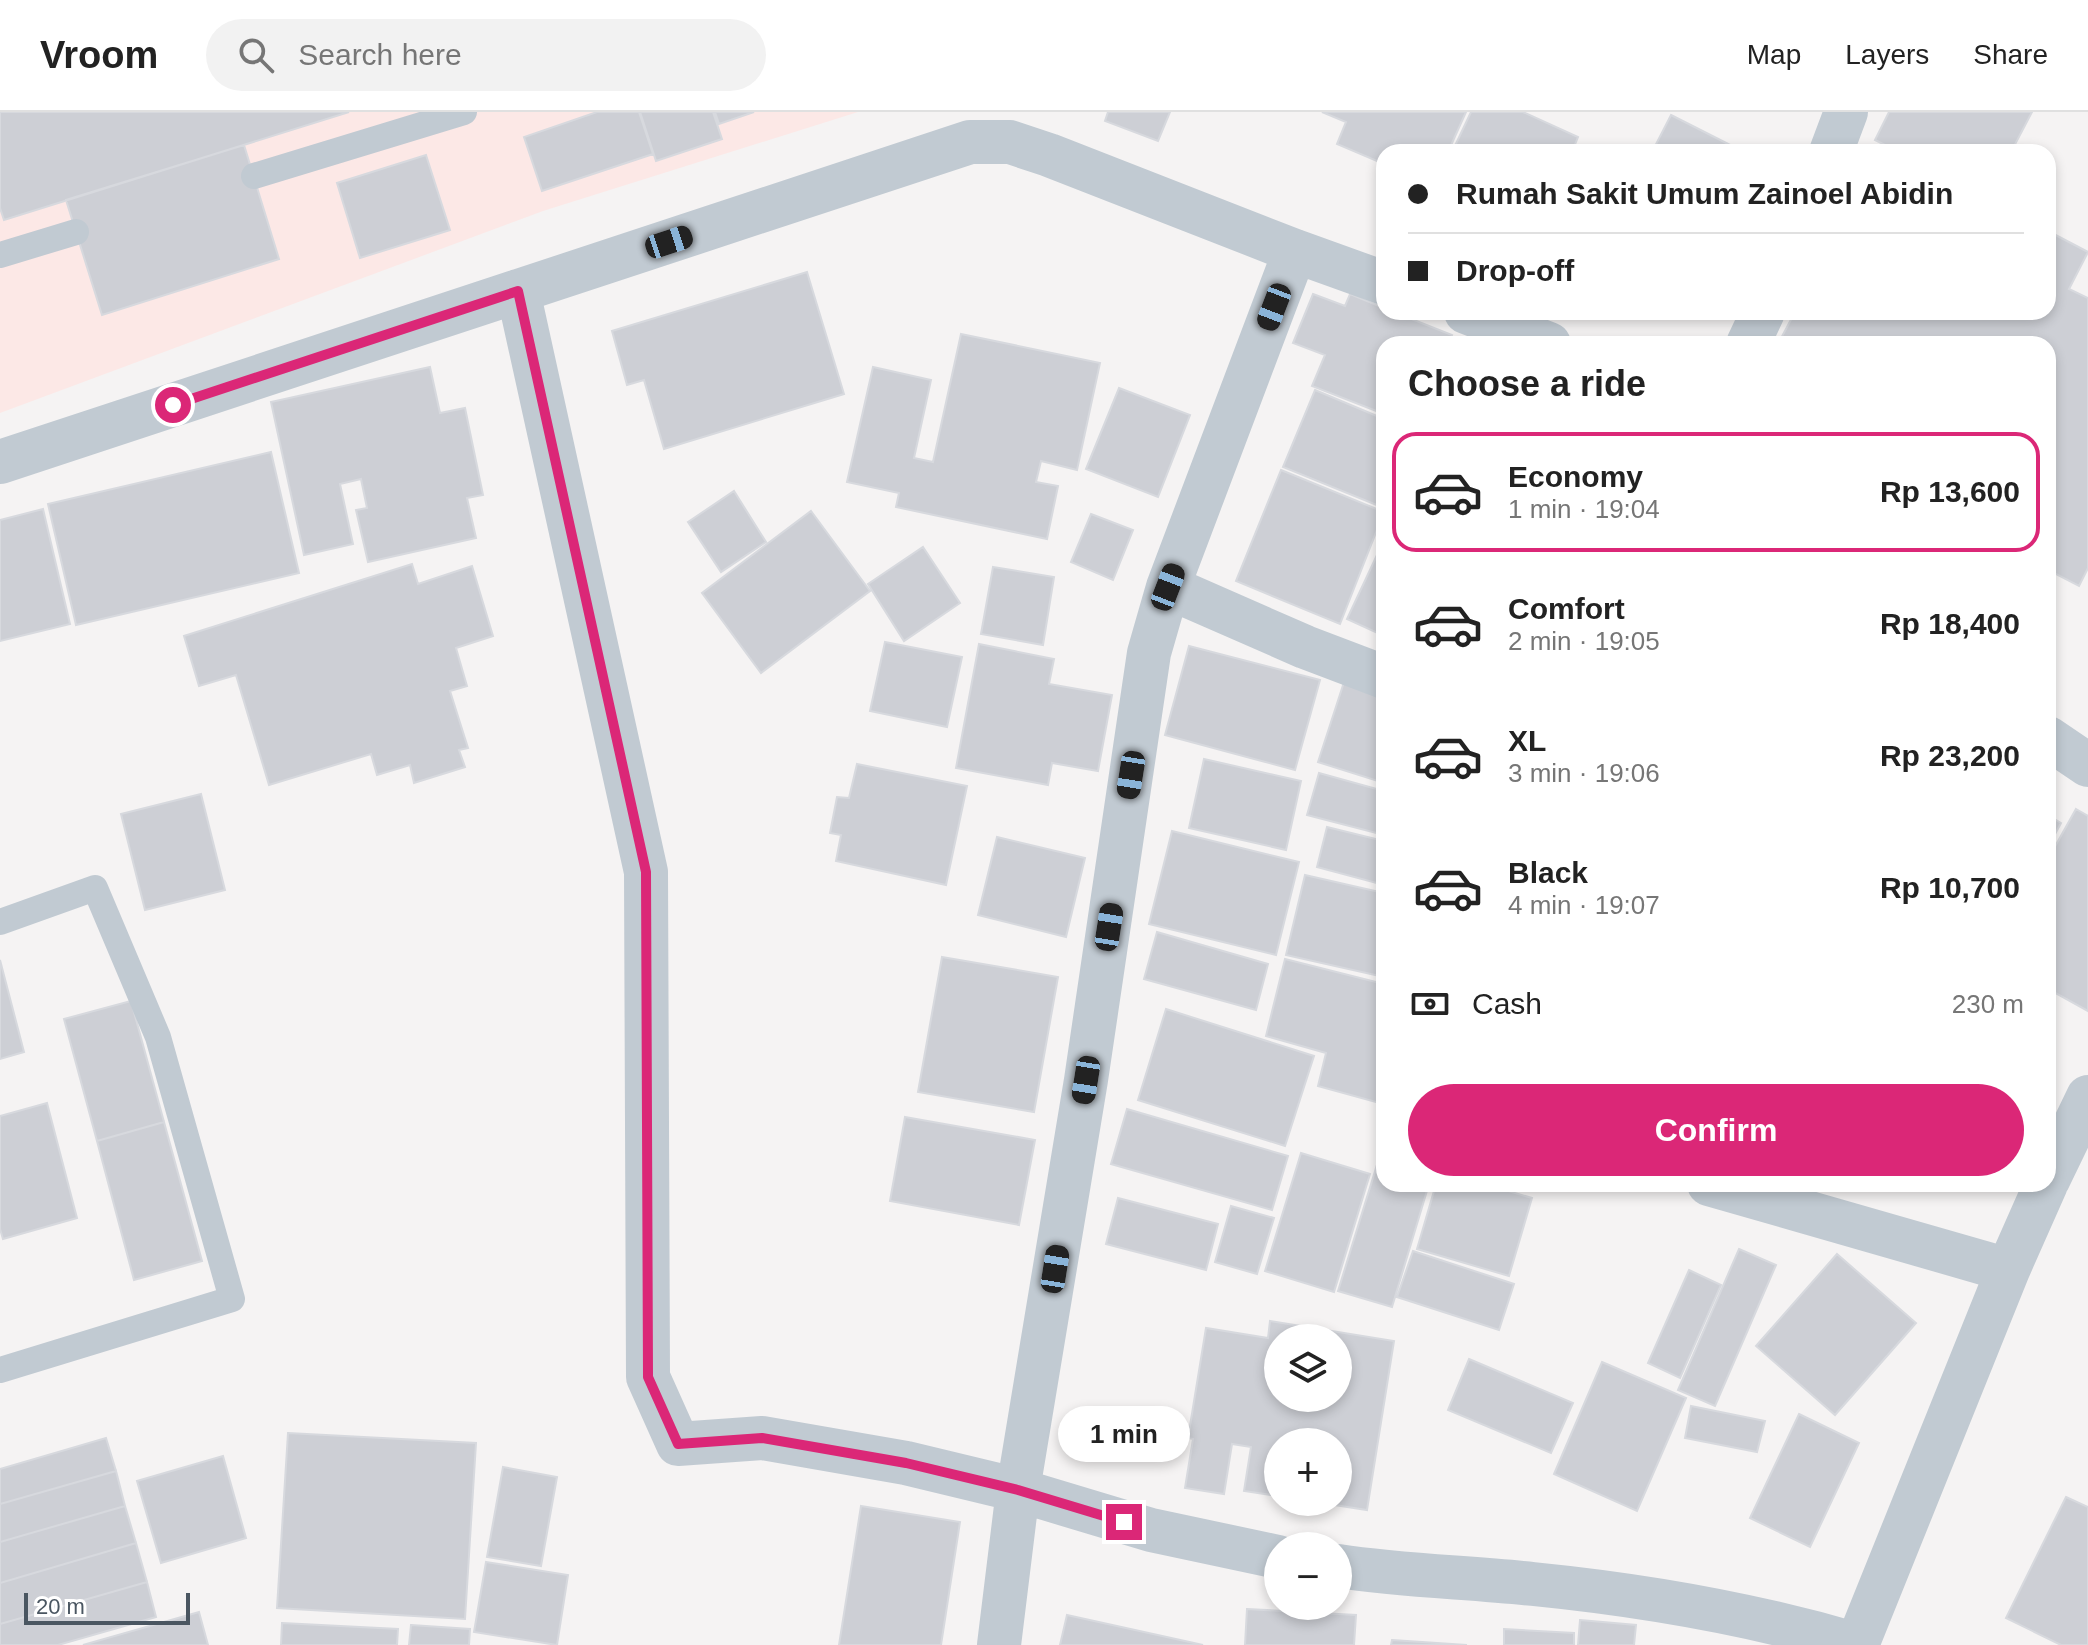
<!DOCTYPE html>
<html lang="en">
<head>
<meta charset="utf-8">
<style>
  :root { --surface:#fff; --page:#f2f2f2; --text:#222; --muted:#767676; --line:#e0e0e0; --accent:#db2777 }
  body { margin:0; font-family:Helvetica,sans-serif; background:var(--page); color:var(--text); height:100vh; display:flex; flex-direction:column; font-size:30px; white-space:nowrap }
  * { box-sizing:border-box; margin:0 }
  p { font-size:26px; color:var(--muted) }
  .icon { flex:none; width:44px; height:44px; fill:none; stroke:currentColor; stroke-width:2; stroke-linecap:round; stroke-linejoin:round }
  .map { position:relative; flex:1; overflow:hidden }
  .side { position:absolute; left:1376px; top:224px; width:680px; height:856px; display:flex; flex-direction:column; background:var(--surface); border-radius:24px; box-shadow:0 4px 12px #0003 }
  .side>* { flex:none }
  .banner { position:absolute; left:1376px; top:32px; width:680px; height:176px; border-radius:24px; box-shadow:0 4px 12px #0003; display:grid; align-content:center; height:176px; padding:0 32px; background:var(--surface) }
  .controls { position:absolute; left:1264px; top:1212px; display:grid; gap:16px }
  .controls a { display:grid; place-items:center; width:88px; height:88px; border-radius:50%; background:var(--surface); box-shadow:0 4px 12px #0003; font-size:40px }
  .scale { position:absolute; left:24px; bottom:20px; width:166px; box-sizing:border-box; padding-left:8px; border:4px solid #4a5661; border-top:0; font-size:22px; line-height:28px; white-space:nowrap; color:#4a5661; -webkit-text-stroke:6px #fff; paint-order:stroke }
  .end { position:absolute; width:36px; height:36px; margin:-18px; border:10px solid #db2777; background:#fff; box-shadow:0 0 0 4px #fff }
  .from { border-radius:50% }
  .bubble { position:absolute; height:56px; border-radius:28px; background:var(--surface); box-shadow:0 4px 12px #0003; font-size:26px; font-weight:600; line-height:56px; text-align:center }
  .car { position:absolute; width:24px; height:48px; margin:-24px -12px; border-radius:10px; box-shadow:0 0 6px 2px #0007; background:linear-gradient(#222 24%,#8ab4d8 0 40%,#222 0 76%,#8ab4d8 0 86%,#222 0) }
  .banner b { display:flex; align-items:center; gap:28px; height:76px; font-size:30px }
  .banner b+b { border-top:2px solid var(--line) }
  .banner i { width:20px; height:20px; background:var(--text) }
  ul { padding:0; list-style:none }
  li { display:flex; align-items:center; gap:24px; height:120px; margin:0 16px 12px; padding:0 16px; border:4px solid transparent; border-radius:24px }
  li div { flex:1 }
  li b { display:block; font-size:30px }
  li em { font-style:normal; font-weight:600 }
  li.current { border-color:var(--accent) }
  li>.icon { width:72px; height:72px; stroke-width:1.5 }
  h2 { padding:0 32px; font-size:36px; line-height:96px }
  .pay { display:flex; align-items:center; gap:20px; height:88px; padding:0 32px; font-size:30px }
  .pay p { margin-inline-start:auto }
  .primary-button { display:flex; gap:16px; margin-top:auto; padding:16px 32px }
  .primary-button a { flex:1; height:92px; border-radius:48px; background:var(--accent); color:#fff; font-size:32px; font-weight:600; line-height:92px; text-align:center }
  header { display:flex; align-items:center; gap:48px; box-sizing:border-box; height:112px; padding:0 40px; background:var(--surface); border-bottom:2px solid var(--line) }
  header strong { font-size:38px }
  nav { display:flex; gap:44px; margin-inline-start:auto; font-size:28px }
  .search { width:560px; height:72px; background:var(--page); display:flex; align-items:center; gap:20px; box-sizing:border-box; padding:0 28px; border-radius:44px; color:var(--muted); font-size:30px }
  .map>svg:first-child { display:block }
  .medical { fill:#fce8e6 }
  .building { fill:#cdcfd5; stroke:#d7d9de; stroke-width:2; fill-rule:evenodd }
  .lines { fill:none; stroke-linecap:round; stroke-linejoin:round }
  .service { stroke:#c1cad2; stroke-width:26 }
  .minor { stroke:#c1cad2; stroke-width:44 }
  .route { stroke:#db2777; stroke-width:10 }
</style>
</head>
<body>
<header>
<strong>Vroom</strong>
<div class="search"><svg class="icon" aria-label="search" viewBox="0 0 24 24"><circle cx="10" cy="10" r="6"/><path d="M15 15l6 6"/></svg>Search here</div>
<nav><a>Map</a><a>Layers</a><a>Share</a></nav>
</header>
<div class="map">
<svg width="2088" height="1533" viewBox="0 0 2088 1533">
  <rect width="100%" height="100%" fill="#f5f3f3"/>
  <path class="medical" d="M 0,0 L 858,0 L 543,99 L 0,301 Z"/>
  <path class="building" d="M 0,0 L 349,0 L 4,108 L 0,96 Z
    M 597,0 L 639,0 L 653,42 L 542,79 L 524,25 Z
    M 640,0 L 713,0 L 722,27 L 656,49 Z
    M 715,0 L 754,0 L 719,12 Z
    M 1108,0 L 1170,0 L 1158,29 L 1105,9 Z
    M 1322,0 L 1466,0 L 1448,40 L 1384,40 L 1384,52 L 1337,32 L 1346,10 Z
    M 1471,0 L 1523,0 L 1578,25 L 1572,40 L 1452,40 Z
    M 1889,0 L 2032,0 L 2011,40 L 1923,40 L 1917,37 L 1915,40 L 1899,40 L 1875,28 Z
    M 1671,3 L 1744,40 L 1652,40 Z
    M 244,33 L 279,147 L 102,203 L 66,88 Z
    M 426,43 L 450,118 L 360,146 L 337,71 Z
    M 2048,119 L 2088,140 L 2069,177 L 2088,186 L 2088,456 L 2079,474 L 2048,458 L 2048,232 L 1778,232 L 1795,200 L 2048,200 Z
    M 807,160 L 844,282 L 664,337 L 644,268 L 627,273 L 612,219 Z
    M 1313,182 L 1345,194 L 1350,182 L 1384,196 L 1384,200 L 1394,200 L 1452,223 L 1448,232 L 1384,232 L 1384,302 L 1312,274 L 1325,243 L 1293,231 Z
    M 961,222 L 1100,251 L 1077,358 L 1041,349 L 1036,370 L 1058,374 L 1047,427 L 896,395 L 899,381 L 847,370 L 873,255 L 931,268 L 914,346 L 933,350 Z
    M 430,255 L 440,301 L 465,296 L 483,383 L 467,386 L 476,426 L 368,450 L 356,398 L 367,396 L 361,367 L 340,372 L 353,432 L 304,443 L 271,290 Z
    M 1119,276 L 1190,303 L 1158,385 L 1086,357 Z
    M 1315,278 L 1384,307 L 1384,396 L 1283,355 Z
    M 271,340 L 299,461 L 76,513 L 48,392 Z
    M 1281,358 L 1384,400 L 1340,512 L 1236,469 Z
    M 734,379 L 766,430 L 721,460 L 688,410 Z
    M 43,397 L 70,512 L 0,529 L 0,408 Z
    M 811,399 L 870,479 L 761,561 L 702,481 Z
    M 1091,402 L 1133,418 L 1113,468 L 1071,450 Z
    M 1384,428 L 1384,524 L 1347,507 Z
    M 923,435 L 960,491 L 904,529 L 868,472 Z
    M 412,452 L 418,472 L 472,454 L 493,524 L 456,536 L 467,574 L 450,579 L 468,636 L 459,638 L 465,655 L 414,671 L 410,653 L 377,663 L 371,642 L 269,673 L 236,563 L 199,574 L 184,524 Z
    M 993,455 L 1054,465 L 1043,533 L 981,522 Z
    M 885,530 L 962,545 L 947,615 L 870,599 Z
    M 979,532 L 1054,547 L 1049,572 L 1112,583 L 1098,659 L 1052,651 L 1048,673 L 956,656 Z
    M 1189,534 L 1320,568 L 1295,658 L 1165,623 Z
    M 1345,567 L 1384,580 L 1384,671 L 1318,650 Z
    M 1204,647 L 1301,669 L 1286,738 L 1189,716 Z
    M 857,652 L 967,674 L 946,773 L 836,749 L 841,723 L 830,721 L 837,685 L 849,686 Z
    M 1319,661 L 1384,679 L 1384,723 L 1307,703 Z
    M 201,682 L 225,778 L 145,798 L 121,702 Z
    M 2076,697 L 2088,704 L 2088,899 L 2048,877 L 2048,747 Z
    M 2048,703 L 2061,711 L 2048,735 Z
    M 1327,715 L 1384,729 L 1384,773 L 1317,755 Z
    M 1172,719 L 1299,750 L 1276,843 L 1149,812 Z
    M 997,725 L 1085,746 L 1066,825 L 978,803 Z
    M 1305,763 L 1384,781 L 1384,865 L 1286,843 Z
    M 1157,820 L 1268,852 L 1256,898 L 1144,867 Z
    M 942,845 L 1058,865 L 1034,1000 L 918,980 Z
    M 1285,847 L 1384,872 L 1383,992 L 1318,974 L 1326,941 L 1266,924 Z
    M 0,848 L 24,940 L 0,947 Z
    M 131,889 L 164,1010 L 97,1029 L 64,907 Z
    M 1166,897 L 1314,944 L 1285,1034 L 1138,988 Z
    M 47,991 L 77,1106 L 3,1127 L 0,1117 L 0,1004 Z
    M 1127,997 L 1288,1044 L 1272,1098 L 1111,1052 Z
    M 905,1005 L 1035,1028 L 1019,1113 L 890,1089 Z
    M 164,1010 L 202,1149 L 134,1168 L 97,1029 Z
    M 1301,1041 L 1370,1062 L 1334,1180 L 1265,1159 Z
    M 1380,1043 L 1384,1044 L 1384,1072 L 1429,1072 L 1392,1195 L 1338,1179 Z
    M 1436,1072 L 1485,1072 L 1532,1086 L 1509,1164 L 1417,1137 Z
    M 1118,1086 L 1218,1112 L 1206,1158 L 1106,1132 Z
    M 1231,1094 L 1274,1106 L 1257,1162 L 1215,1150 Z
    M 1739,1137 L 1776,1153 L 1715,1294 L 1678,1278 Z
    M 1413,1139 L 1514,1172 L 1499,1218 L 1397,1185 Z
    M 1837,1142 L 1916,1211 L 1835,1303 L 1756,1234 Z
    M 1689,1158 L 1721,1173 L 1680,1266 L 1648,1251 Z
    M 1270,1209 L 1394,1229 L 1367,1398 L 1315,1390 L 1338,1390 L 1338,1330 L 1278,1330 L 1278,1384 L 1244,1379 L 1251,1335 L 1232,1332 L 1224,1382 L 1185,1376 L 1193,1327 L 1188,1326 L 1206,1216 L 1268,1226 ZM 1278,1226 L 1338,1226 L 1338,1286 L 1278,1286 Z
    M 1469,1247 L 1573,1291 L 1551,1341 L 1448,1298 Z
    M 1602,1250 L 1686,1286 L 1637,1399 L 1554,1362 Z
    M 1691,1294 L 1765,1309 L 1757,1340 L 1685,1326 Z
    M 1799,1302 L 1859,1331 L 1810,1435 L 1750,1406 Z
    M 288,1321 L 476,1331 L 465,1507 L 277,1496 Z
    M 106,1326 L 116,1359 L 0,1392 L 0,1357 Z
    M 223,1344 L 246,1426 L 161,1451 L 137,1369 Z
    M 503,1355 L 557,1365 L 541,1454 L 487,1445 Z
    M 116,1359 L 125,1394 L 0,1430 L 0,1392 Z
    M 2066,1385 L 2088,1395 L 2088,1533 L 2061,1533 L 2006,1506 Z
    M 125,1394 L 136,1431 L 0,1471 L 0,1430 Z
    M 861,1394 L 960,1410 L 941,1533 L 839,1533 Z
    M 136,1431 L 147,1470 L 0,1512 L 0,1471 Z
    M 486,1450 L 568,1463 L 557,1533 L 474,1520 Z
    M 147,1470 L 156,1505 L 58,1533 L 0,1533 L 0,1512 Z
    M 1247,1497 L 1356,1503 L 1354,1533 L 1245,1533 Z
    M 199,1500 L 208,1533 L 83,1533 Z
    M 1067,1503 L 1203,1533 L 1060,1533 Z
    M 1580,1508 L 1636,1513 L 1634,1533 L 1578,1533 Z
    M 282,1511 L 398,1517 L 397,1533 L 281,1533 Z
    M 411,1513 L 470,1517 L 469,1533 L 409,1533 Z
    M 1504,1517 L 1574,1521 L 1574,1533 L 1504,1533 Z
    M 1392,1528 L 1467,1533 L 1391,1533 Z"/>
  <g class="lines">
    <path class="service" d="M 254,64 L 464,0
      M 0,143 L 76,120
      M 0,810 L 95,776 L 158,925 L 232,1187 L 0,1258"/>
    <path class="minor" d="M 1831,40 L 1846,0
      M 518,179 L 646,760 L 648,1265 L 678,1332 L 762,1326 L 906,1351 L 1018,1378 L 1151,1418 L 1278,1445
      M 1466,200 L 1549,232
      M 1748,232 L 1763,200
      M 0,350 L 970,30 L 1010,30 L 1049,43 L 1295,139 L 1384,171
      M 1168,475 L 1305,535 L 1384,565
      M 2048,626 L 2088,653
      M 2048,1068 L 2088,985
      M 1709,1072 L 2008,1158
      M 1338,1454 C 1403,1464 1468,1465 1533,1472 C 1643,1483 1753,1502 1858,1533
      M 999,1533 L 1018,1378 L 1086,968 L 1149,541 L 1168,475 L 1295,139
      M 1857,1533 L 2008,1158 L 2046,1072"/>
  </g>
  <g class="lines">
    <path class="route" d="M 173,293 L 518,179 L 646,760 L 648,1265 L 678,1332 L 762,1326 L 906,1351 L 1018,1378 L 1124,1410"/>
  </g>
</svg>
<div class="controls">
<a><svg class="icon" aria-label="layers" viewBox="0 0 24 24"><path d="M12 4l9 5-9 5-9-5zM3 14l9 5 9-5"/></svg></a>
<a>+</a>
<a>−</a>
</div>
<div class="scale">20 m</div>
<i class="end from" style="left:173px;top:293px"></i>
<i class="end" style="left:1124px;top:1410px"></i>
<div class="bubble" style="left:1058px;top:1294px;width:132px">1 min</div>
<i class="car" style="left:669px;top:130px;rotate:72deg"></i>
<i class="car" style="left:1274px;top:195px;rotate:201deg"></i>
<i class="car" style="left:1168px;top:475px;rotate:21deg"></i>
<i class="car" style="left:1131px;top:663px;rotate:189deg"></i>
<i class="car" style="left:1109px;top:815px;rotate:9deg"></i>
<i class="car" style="left:1086px;top:968px;rotate:189deg"></i>
<i class="car" style="left:1055px;top:1157px;rotate:9deg"></i>
<div class="banner">
<b><i class="from"></i>Rumah Sakit Umum Zainoel Abidin</b>
<b><i></i>Drop-off</b>
</div>
<section class="side">
<h2>Choose a ride</h2>
<ul>
<li class="current"><svg class="icon" aria-label="car" viewBox="0 0 24 24"><path d="M5 17H2v-5l4-1 3-4h7l3 4 3 1v5h-3M9 17h6M6 11h13"/><circle cx="7" cy="17" r="2"/><circle cx="17" cy="17" r="2"/></svg><div><b>Economy</b><p>1 min · 19:04</p></div><em>Rp 13,600</em></li>
<li><svg class="icon" aria-label="car" viewBox="0 0 24 24"><path d="M5 17H2v-5l4-1 3-4h7l3 4 3 1v5h-3M9 17h6M6 11h13"/><circle cx="7" cy="17" r="2"/><circle cx="17" cy="17" r="2"/></svg><div><b>Comfort</b><p>2 min · 19:05</p></div><em>Rp 18,400</em></li>
<li><svg class="icon" aria-label="car" viewBox="0 0 24 24"><path d="M5 17H2v-5l4-1 3-4h7l3 4 3 1v5h-3M9 17h6M6 11h13"/><circle cx="7" cy="17" r="2"/><circle cx="17" cy="17" r="2"/></svg><div><b>XL</b><p>3 min · 19:06</p></div><em>Rp 23,200</em></li>
<li><svg class="icon" aria-label="car" viewBox="0 0 24 24"><path d="M5 17H2v-5l4-1 3-4h7l3 4 3 1v5h-3M9 17h6M6 11h13"/><circle cx="7" cy="17" r="2"/><circle cx="17" cy="17" r="2"/></svg><div><b>Black</b><p>4 min · 19:07</p></div><em>Rp 10,700</em></li>
</ul>
<div class="pay"><svg class="icon" aria-label="cash" viewBox="0 0 24 24"><path d="M3 7h18v10H3z"/><circle cx="12" cy="12" r="2"/></svg>Cash<p>230 m</p></div>
<div class="primary-button"><a>Confirm</a></div>
</section>
</div>
</body>
</html>
